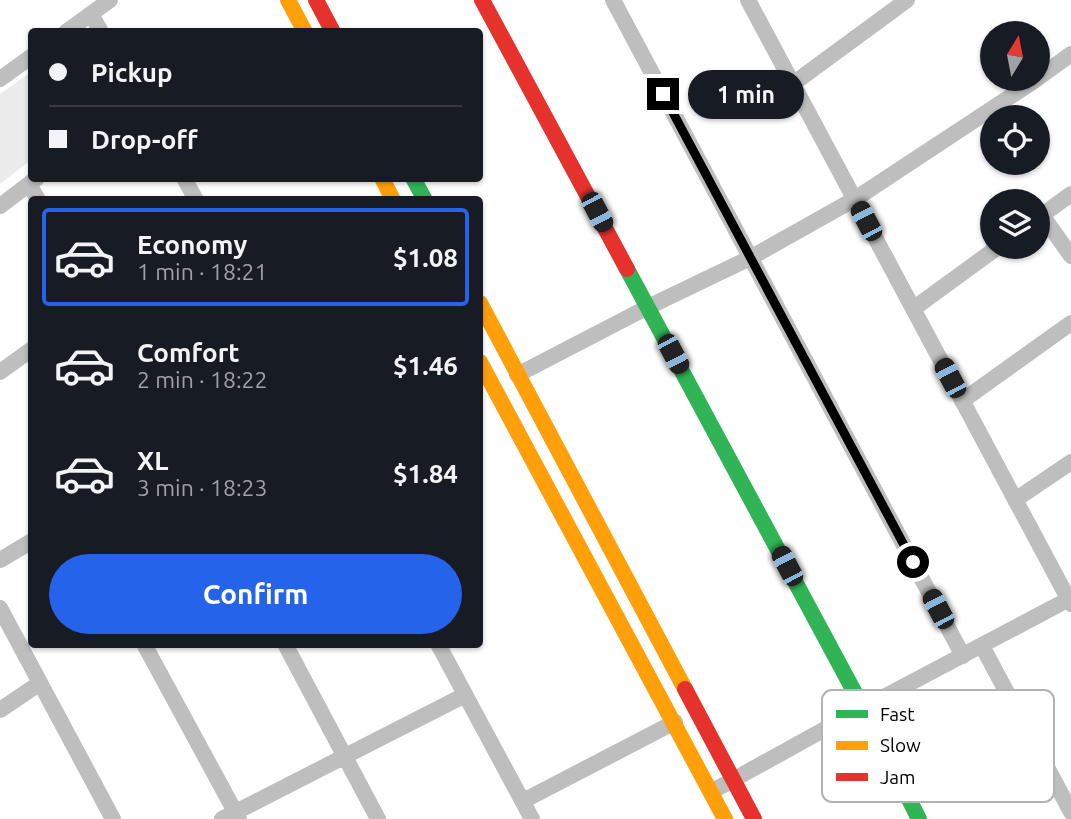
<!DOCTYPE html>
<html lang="en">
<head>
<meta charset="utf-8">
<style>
  :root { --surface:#171b24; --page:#242831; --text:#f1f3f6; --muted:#9ea1a6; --line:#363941; --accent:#2563eb }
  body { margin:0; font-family:Ubuntu,sans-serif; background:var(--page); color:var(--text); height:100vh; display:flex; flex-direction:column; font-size:26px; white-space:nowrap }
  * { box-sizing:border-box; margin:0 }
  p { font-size:23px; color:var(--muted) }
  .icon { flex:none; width:38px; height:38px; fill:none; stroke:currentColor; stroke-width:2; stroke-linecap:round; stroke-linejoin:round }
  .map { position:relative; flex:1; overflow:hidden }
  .details { position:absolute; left:28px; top:196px; width:455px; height:452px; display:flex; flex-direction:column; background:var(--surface); border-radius:7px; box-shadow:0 2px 5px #0004 }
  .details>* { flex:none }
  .banner { position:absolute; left:28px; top:28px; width:455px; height:154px; border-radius:7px; box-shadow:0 2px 5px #0004; display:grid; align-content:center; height:154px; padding:0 21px; background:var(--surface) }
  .needle { width:46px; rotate:10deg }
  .fabs { position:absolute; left:980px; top:21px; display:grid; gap:14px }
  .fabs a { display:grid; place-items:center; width:70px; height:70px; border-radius:50%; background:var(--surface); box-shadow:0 2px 5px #0004; font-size:35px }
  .end { position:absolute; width:32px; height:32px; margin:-16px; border:9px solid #000; background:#fff; box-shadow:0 0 0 4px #fff }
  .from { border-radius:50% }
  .bubble { position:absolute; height:49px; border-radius:24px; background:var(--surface); box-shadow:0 2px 5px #0004; font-size:23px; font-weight:600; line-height:49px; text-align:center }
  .car { position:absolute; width:21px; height:42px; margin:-21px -10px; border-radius:9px; box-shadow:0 0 5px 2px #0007; background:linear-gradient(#222 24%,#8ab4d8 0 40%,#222 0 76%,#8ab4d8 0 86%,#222 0) }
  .banner b { display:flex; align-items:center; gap:24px; height:66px; font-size:26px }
  .banner b+b { border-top:2px solid var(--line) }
  .banner i { width:18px; height:18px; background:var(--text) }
  ul { padding:12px 0 0; list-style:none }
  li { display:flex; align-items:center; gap:21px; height:98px; margin:0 14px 10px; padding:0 7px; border:4px solid transparent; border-radius:7px }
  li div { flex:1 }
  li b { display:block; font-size:26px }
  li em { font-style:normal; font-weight:600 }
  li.active { border-color:var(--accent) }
  li>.icon { width:63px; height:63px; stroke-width:1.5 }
  .button { display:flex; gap:14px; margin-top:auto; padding:14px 21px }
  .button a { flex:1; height:80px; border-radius:42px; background:var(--accent); color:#fff; font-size:28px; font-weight:600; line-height:80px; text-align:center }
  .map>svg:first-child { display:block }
  .green { fill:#ececec }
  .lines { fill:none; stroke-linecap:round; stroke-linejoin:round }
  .street { stroke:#bebebe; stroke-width:16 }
  .fast { stroke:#30b455; stroke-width:16 }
  .slow { stroke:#ff9f0a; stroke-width:16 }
  .jam { stroke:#e5322d; stroke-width:16 }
  .route { stroke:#000; stroke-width:9 }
  .key { fill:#fff; stroke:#b2b2b2; stroke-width:2 }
  .key-label { font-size:19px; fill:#000 }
</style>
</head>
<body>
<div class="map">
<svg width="1071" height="819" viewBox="0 0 1071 819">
  <rect width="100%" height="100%" fill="#fff"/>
  <path class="green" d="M 31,72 L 31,160 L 0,184 L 0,94 Z"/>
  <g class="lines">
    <path class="street" d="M 613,0 L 963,656
      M 748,0 L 1071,604
      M 91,14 L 101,32
      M 66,32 L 110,0
      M 1038,78 L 1071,54
      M 0,79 L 32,56
      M 794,83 L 907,0
      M 184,178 L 196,200
      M 29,184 L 38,200
      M 0,206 L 37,178
      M 1042,215 L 1071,256
      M 1038,218 L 1071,194
      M 913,309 L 998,247
      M 0,372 L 32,349
      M 517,375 L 648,307 L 750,258 L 855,199 L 1037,79
      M 962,401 L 1071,323
      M 1015,500 L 1071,462
      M 0,560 L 32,541
      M 0,608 L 113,819
      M 144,644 L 239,819
      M 285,644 L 378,819
      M 438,644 L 532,819
      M 982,646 L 1071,812
      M 0,710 L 40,683
      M 711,792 L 863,708 L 1071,598
      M 523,801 L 675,722
      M 222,819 L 465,695"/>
    <path class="fast" d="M 413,178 L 425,200
      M 627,269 L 863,708 L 919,819"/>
    <path class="slow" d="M 288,0 L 305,32
      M 382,178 L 393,200
      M 480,303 L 685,689
      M 480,362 L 725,819"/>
    <path class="jam" d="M 316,0 L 333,32
      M 482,0 L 627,269
      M 685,689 L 754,819"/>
  </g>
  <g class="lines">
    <path class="route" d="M 663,94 L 913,562"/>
  </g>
  <rect x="822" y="690" width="232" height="112" rx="10" class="key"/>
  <rect x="836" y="710" width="32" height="8" fill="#30b455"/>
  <rect x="836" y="741" width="32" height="9" fill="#ff9f0a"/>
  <rect x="836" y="773" width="32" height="8" fill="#e5322d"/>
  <g class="key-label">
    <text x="880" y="721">Fast</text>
    <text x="880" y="752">Slow</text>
    <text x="880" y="784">Jam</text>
  </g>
</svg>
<div class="fabs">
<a><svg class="needle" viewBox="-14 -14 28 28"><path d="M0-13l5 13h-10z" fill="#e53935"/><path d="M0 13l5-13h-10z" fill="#9ea1a6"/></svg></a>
<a><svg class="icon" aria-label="locate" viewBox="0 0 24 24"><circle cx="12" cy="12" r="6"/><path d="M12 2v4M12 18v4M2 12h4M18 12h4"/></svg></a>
<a><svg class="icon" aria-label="layers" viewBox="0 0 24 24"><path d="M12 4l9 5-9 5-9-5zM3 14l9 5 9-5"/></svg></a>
</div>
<i class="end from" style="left:913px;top:562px"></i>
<i class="end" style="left:663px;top:94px"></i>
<div class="bubble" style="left:688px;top:70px;width:116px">1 min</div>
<i class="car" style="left:597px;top:212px;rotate:152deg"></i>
<i class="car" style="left:866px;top:221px;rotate:332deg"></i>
<i class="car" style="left:673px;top:354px;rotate:152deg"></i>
<i class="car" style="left:950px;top:378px;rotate:332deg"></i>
<i class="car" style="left:787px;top:566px;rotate:332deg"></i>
<i class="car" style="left:938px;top:609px;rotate:332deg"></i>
<div class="banner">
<b><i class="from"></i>Pickup</b>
<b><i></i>Drop-off</b>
</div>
<section class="details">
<ul>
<li class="active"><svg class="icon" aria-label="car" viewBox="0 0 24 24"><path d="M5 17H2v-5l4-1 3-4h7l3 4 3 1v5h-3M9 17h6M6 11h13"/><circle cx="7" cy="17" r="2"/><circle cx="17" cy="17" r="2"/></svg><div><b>Economy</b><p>1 min · 18:21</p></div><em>$1.08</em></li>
<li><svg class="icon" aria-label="car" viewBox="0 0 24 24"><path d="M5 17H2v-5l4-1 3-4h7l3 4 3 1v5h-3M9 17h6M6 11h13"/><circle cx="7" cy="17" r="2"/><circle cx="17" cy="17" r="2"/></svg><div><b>Comfort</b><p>2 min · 18:22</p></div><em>$1.46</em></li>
<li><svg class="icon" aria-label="car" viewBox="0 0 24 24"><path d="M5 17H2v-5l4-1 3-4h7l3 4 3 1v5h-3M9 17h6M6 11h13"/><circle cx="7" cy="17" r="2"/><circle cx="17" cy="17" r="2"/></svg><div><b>XL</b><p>3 min · 18:23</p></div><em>$1.84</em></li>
</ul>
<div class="button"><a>Confirm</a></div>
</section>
</div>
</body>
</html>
